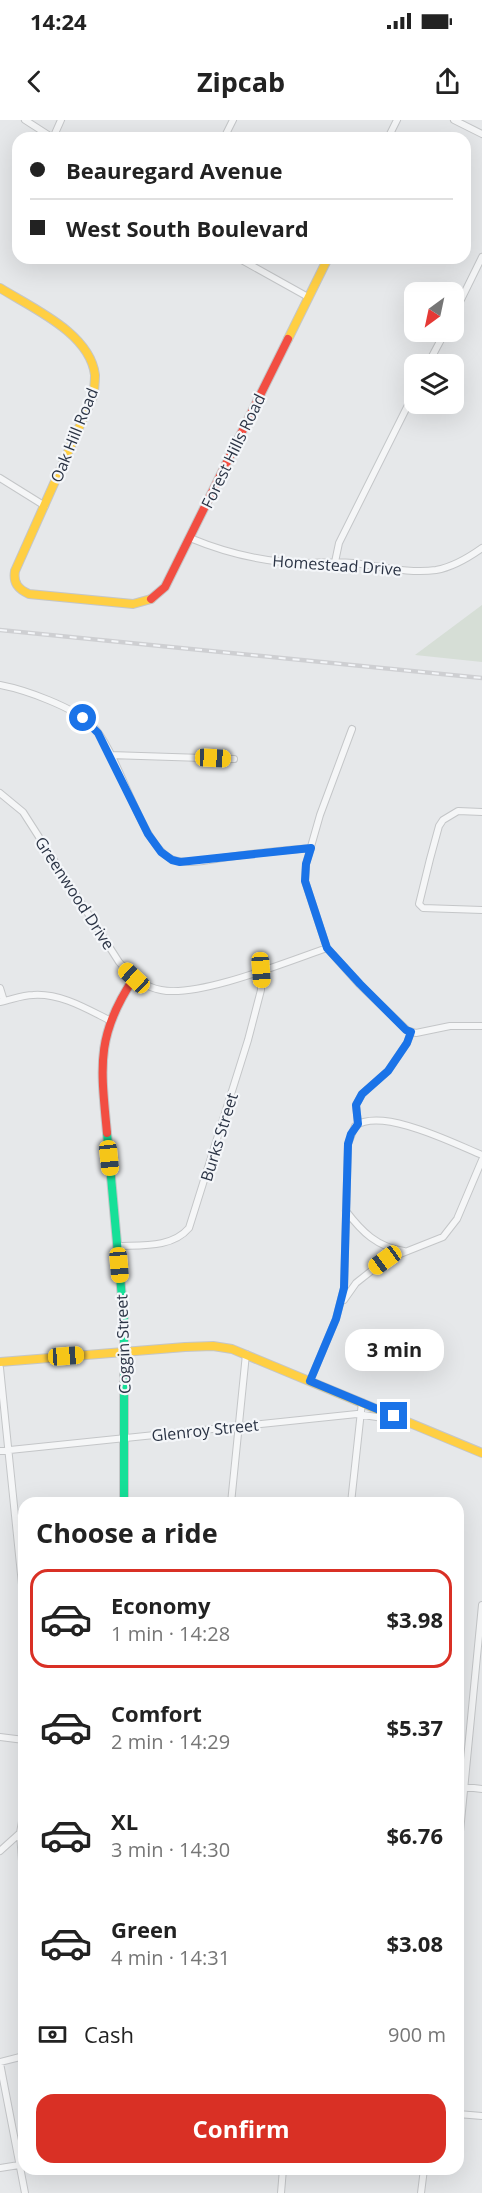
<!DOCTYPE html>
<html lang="en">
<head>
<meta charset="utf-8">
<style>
  :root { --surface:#fff; --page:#f2f2f2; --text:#222; --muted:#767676; --line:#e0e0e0; --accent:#d93025 }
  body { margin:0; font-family:"Open Sans",sans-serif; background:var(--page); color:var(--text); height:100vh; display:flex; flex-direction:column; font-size:22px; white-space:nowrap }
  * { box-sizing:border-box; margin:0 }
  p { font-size:20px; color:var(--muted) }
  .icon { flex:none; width:33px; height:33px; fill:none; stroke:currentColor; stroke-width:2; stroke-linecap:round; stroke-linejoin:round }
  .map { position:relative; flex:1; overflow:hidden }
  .side { position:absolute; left:18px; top:1377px; width:446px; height:678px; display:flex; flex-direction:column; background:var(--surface); border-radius:18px; box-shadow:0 6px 24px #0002 }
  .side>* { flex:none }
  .guide { position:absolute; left:12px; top:12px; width:459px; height:132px; border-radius:18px; box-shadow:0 6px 24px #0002; display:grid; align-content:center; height:132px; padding:0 18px; background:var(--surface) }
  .needle { width:39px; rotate:213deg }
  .fabs { position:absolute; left:404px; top:162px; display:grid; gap:12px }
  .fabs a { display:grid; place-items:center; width:60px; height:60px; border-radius:12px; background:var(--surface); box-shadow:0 6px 24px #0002; font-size:30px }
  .end { position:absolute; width:27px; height:27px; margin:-14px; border:8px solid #1a73e8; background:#fff; box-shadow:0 0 0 3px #fff }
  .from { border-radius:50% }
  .bubble { position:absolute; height:42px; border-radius:18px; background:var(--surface); box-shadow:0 6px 24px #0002; font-size:20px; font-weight:700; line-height:42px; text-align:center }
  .car { position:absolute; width:18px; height:36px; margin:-18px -9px; border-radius:8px; box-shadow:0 0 4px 2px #0007; background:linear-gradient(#f5c518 24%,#345 0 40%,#f5c518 0 76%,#345 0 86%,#f5c518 0) }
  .guide b { display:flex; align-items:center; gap:21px; height:57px; font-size:22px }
  .guide b+b { border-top:2px solid var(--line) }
  .guide i { width:15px; height:15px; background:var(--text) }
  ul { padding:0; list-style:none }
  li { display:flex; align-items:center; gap:18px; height:99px; margin:0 12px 9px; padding:0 6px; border:3px solid transparent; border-radius:18px }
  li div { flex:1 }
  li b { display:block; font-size:22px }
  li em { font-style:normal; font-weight:700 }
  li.current { border-color:var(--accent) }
  li>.icon { width:54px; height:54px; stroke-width:1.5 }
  h2 { padding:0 18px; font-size:27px; line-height:72px }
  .pay { display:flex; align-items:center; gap:15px; height:66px; padding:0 18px; font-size:22px }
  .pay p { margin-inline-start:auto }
  .button { display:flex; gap:12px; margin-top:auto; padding:12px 18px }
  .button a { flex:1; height:69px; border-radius:18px; background:var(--accent); color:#fff; font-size:24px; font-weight:700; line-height:69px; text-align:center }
  .status { display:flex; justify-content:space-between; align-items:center; height:42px; padding:0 30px; background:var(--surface); direction:ltr }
  .status svg { height:16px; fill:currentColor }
  header { display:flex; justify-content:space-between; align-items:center; height:78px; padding:0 18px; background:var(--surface); font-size:27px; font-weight:700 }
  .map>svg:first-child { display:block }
  .green { fill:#d6ded6 }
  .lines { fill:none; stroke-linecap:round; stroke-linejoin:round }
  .street-casing { stroke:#c4c6c8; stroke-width:8 }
  .fast-casing { stroke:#c4c6c8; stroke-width:10 }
  .slow-casing { stroke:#c4c6c8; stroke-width:10 }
  .jam-casing { stroke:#c4c6c8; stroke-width:10 }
  .street { stroke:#f5f6f7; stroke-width:6 }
  .fast { stroke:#16e098; stroke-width:8 }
  .slow { stroke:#ffcf43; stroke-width:8 }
  .jam { stroke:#f24e42; stroke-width:8 }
  .rail-casing { stroke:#cecfd2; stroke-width:4.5 }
  .rail { stroke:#f4f6f9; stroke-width:2; stroke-dasharray:7; stroke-linecap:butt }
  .route { stroke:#1a73e8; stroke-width:8 }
  .labels { text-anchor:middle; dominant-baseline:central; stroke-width:4.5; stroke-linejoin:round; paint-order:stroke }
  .street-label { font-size:16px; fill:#2b3445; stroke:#f4f6f9 }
</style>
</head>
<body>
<div class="status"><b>14:24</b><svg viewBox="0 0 49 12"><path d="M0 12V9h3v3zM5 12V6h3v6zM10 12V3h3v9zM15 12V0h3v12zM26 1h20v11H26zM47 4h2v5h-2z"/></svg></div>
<header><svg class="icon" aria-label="back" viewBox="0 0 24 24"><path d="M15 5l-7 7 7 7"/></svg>Zipcab<svg class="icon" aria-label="share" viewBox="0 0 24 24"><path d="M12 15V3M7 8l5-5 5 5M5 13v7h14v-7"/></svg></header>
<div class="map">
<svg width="482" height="2073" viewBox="0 0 482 2073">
  <rect width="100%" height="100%" fill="#e6e8ea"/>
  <path class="green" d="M 482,485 L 482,542 L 415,535 Z"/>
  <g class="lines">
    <g class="street-casing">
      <path id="street" d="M 25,0 L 53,18 L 61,0
        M 454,0 L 482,14
        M 224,18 L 233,0
        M 388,18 L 397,0
        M 238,138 L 308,177
        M 453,196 L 482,137
        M 428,244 L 445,212
        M 0,358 L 45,386
        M 190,418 C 226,433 264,442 302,443 C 320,443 336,441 353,443 C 380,446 409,454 436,450 C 453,447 468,438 482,428
        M 335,442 L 339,423 L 414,273
        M 0,565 C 26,570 73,587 92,605 C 120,633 141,729 174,740 C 190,745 212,739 229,737 C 256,733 283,730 311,728
        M 352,609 L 320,695 L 306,744 L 305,761 L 327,828 L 359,864 L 407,910 L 416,913 L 450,906 L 482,906
        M 110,635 L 234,639
        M 0,673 L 23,692 L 119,842 C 130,855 144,867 161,870 C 198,878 289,841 327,828
        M 482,692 L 458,691 L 443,700 L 439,706 L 430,739 L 419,784 L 423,788 L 482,790
        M 0,868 L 4,881
        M 0,882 C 11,880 22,875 33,875 C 61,873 87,889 111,901
        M 358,1003 L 356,985 L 362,974 L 388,951 L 407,923 L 411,912
        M 346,1091 C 362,1112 377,1127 404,1131
        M 118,1126 C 142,1125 172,1128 189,1108 L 248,920 L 261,870 L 261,850
        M 344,1180 L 356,1163 L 385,1140 L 443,1117 L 457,1099 L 482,1040
        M 0,1248 L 24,1484
        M 310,1261 L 336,1199 L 344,1168 L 348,1024 L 355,1006 C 382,987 453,1023 482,1035
        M 0,1331 L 357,1294 L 396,1300
        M 231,1383 L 246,1234
        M 351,1383 L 362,1282
        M 0,1617 L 24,1620
        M 458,1666 L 482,1669
        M 24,1690 L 20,1713 L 24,1769
        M 0,1731 L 20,1713
        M 458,1732 L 482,1485
        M 0,1942 L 24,1936
        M 0,1943 L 25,2073
        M 458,1994 L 482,1996
        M 0,2048 L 19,2045
        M 281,2073 L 283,2049
        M 421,2073 L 424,2049"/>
    </g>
    <g class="fast-casing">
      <path id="fast" d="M 107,1013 L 124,1200 L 124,1383"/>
    </g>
    <g class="slow-casing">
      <path id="slow" d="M 0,168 C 32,188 90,213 95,255 C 95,261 94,268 94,274 L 15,451 C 13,463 18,469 29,474 L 133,484 L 151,479
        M 288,219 L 328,138
        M 0,1242 L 185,1227 L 213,1226 L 232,1229 L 482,1333"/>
    </g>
    <g class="jam-casing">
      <path id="jam" d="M 151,479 L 165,467 L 288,219
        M 107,1013 C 101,948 95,916 134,858"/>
    </g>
    <use href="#street" class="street"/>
    <use href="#fast" class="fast"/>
    <use href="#slow" class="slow"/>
    <use href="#jam" class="jam"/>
    <g class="rail-casing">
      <path id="rail" d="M 0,510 L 482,558"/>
    </g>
    <use href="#rail" class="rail"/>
  </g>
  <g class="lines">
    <path class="route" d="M 83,598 L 98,613 L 148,714 L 161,732 L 172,740 L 180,742 L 311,728 L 306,744 L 305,761 L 327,828 L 360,864 L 406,910 L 411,912 L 407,923 L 388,951 L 362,974 L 356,985 L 358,1004 L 351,1014 L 348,1024 L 344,1168 L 336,1199 L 310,1261 L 394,1296"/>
  </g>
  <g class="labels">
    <g class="street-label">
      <text transform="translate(74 315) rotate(-68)">Oak Hill Road</text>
      <text transform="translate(233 331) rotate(-64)">Forest Hills Road</text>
      <text transform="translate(337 445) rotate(4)">Homestead Drive</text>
      <text transform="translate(75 773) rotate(57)">Greenwood Drive</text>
      <text transform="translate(219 1017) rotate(-73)">Burks Street</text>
      <text transform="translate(123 1224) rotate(-92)">Coggin Street</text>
      <text transform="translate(205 1310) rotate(-6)">Glenroy Street</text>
    </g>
  </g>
</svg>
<div class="fabs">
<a><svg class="needle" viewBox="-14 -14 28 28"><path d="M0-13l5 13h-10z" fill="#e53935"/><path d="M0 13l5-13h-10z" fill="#767676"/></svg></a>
<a><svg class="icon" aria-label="layers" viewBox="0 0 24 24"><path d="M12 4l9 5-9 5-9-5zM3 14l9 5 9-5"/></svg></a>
</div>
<i class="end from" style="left:83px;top:598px"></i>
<i class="end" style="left:394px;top:1296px"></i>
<div class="bubble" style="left:345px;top:1209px;width:99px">3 min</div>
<i class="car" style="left:213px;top:638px;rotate:93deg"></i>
<i class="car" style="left:261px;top:850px;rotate:176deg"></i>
<i class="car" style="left:134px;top:858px;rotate:313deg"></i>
<i class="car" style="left:109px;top:1038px;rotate:174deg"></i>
<i class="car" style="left:385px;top:1140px;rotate:234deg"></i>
<i class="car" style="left:119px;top:1145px;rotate:175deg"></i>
<i class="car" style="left:66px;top:1236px;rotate:86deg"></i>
<div class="guide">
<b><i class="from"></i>Beauregard Avenue</b>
<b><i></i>West South Boulevard</b>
</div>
<section class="side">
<h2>Choose a ride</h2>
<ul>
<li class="current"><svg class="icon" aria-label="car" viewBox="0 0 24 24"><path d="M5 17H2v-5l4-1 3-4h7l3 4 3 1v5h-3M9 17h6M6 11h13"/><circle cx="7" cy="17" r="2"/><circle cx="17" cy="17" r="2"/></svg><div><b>Economy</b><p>1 min · 14:28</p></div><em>$3.98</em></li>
<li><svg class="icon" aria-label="car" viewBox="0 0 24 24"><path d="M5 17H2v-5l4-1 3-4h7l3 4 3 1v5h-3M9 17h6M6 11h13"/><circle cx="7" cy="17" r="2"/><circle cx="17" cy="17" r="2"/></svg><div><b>Comfort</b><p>2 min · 14:29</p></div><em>$5.37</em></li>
<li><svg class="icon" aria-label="car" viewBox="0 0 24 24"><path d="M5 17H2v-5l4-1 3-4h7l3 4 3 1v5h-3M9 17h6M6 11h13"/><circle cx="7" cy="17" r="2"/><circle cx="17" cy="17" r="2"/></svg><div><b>XL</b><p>3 min · 14:30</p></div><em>$6.76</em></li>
<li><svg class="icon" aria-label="car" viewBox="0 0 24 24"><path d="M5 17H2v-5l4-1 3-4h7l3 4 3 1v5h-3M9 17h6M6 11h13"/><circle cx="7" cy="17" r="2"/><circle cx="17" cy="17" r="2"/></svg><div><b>Green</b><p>4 min · 14:31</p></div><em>$3.08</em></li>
</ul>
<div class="pay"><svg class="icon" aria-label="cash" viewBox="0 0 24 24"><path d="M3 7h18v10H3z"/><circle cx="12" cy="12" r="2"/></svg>Cash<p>900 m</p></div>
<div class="button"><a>Confirm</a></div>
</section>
</div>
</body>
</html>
